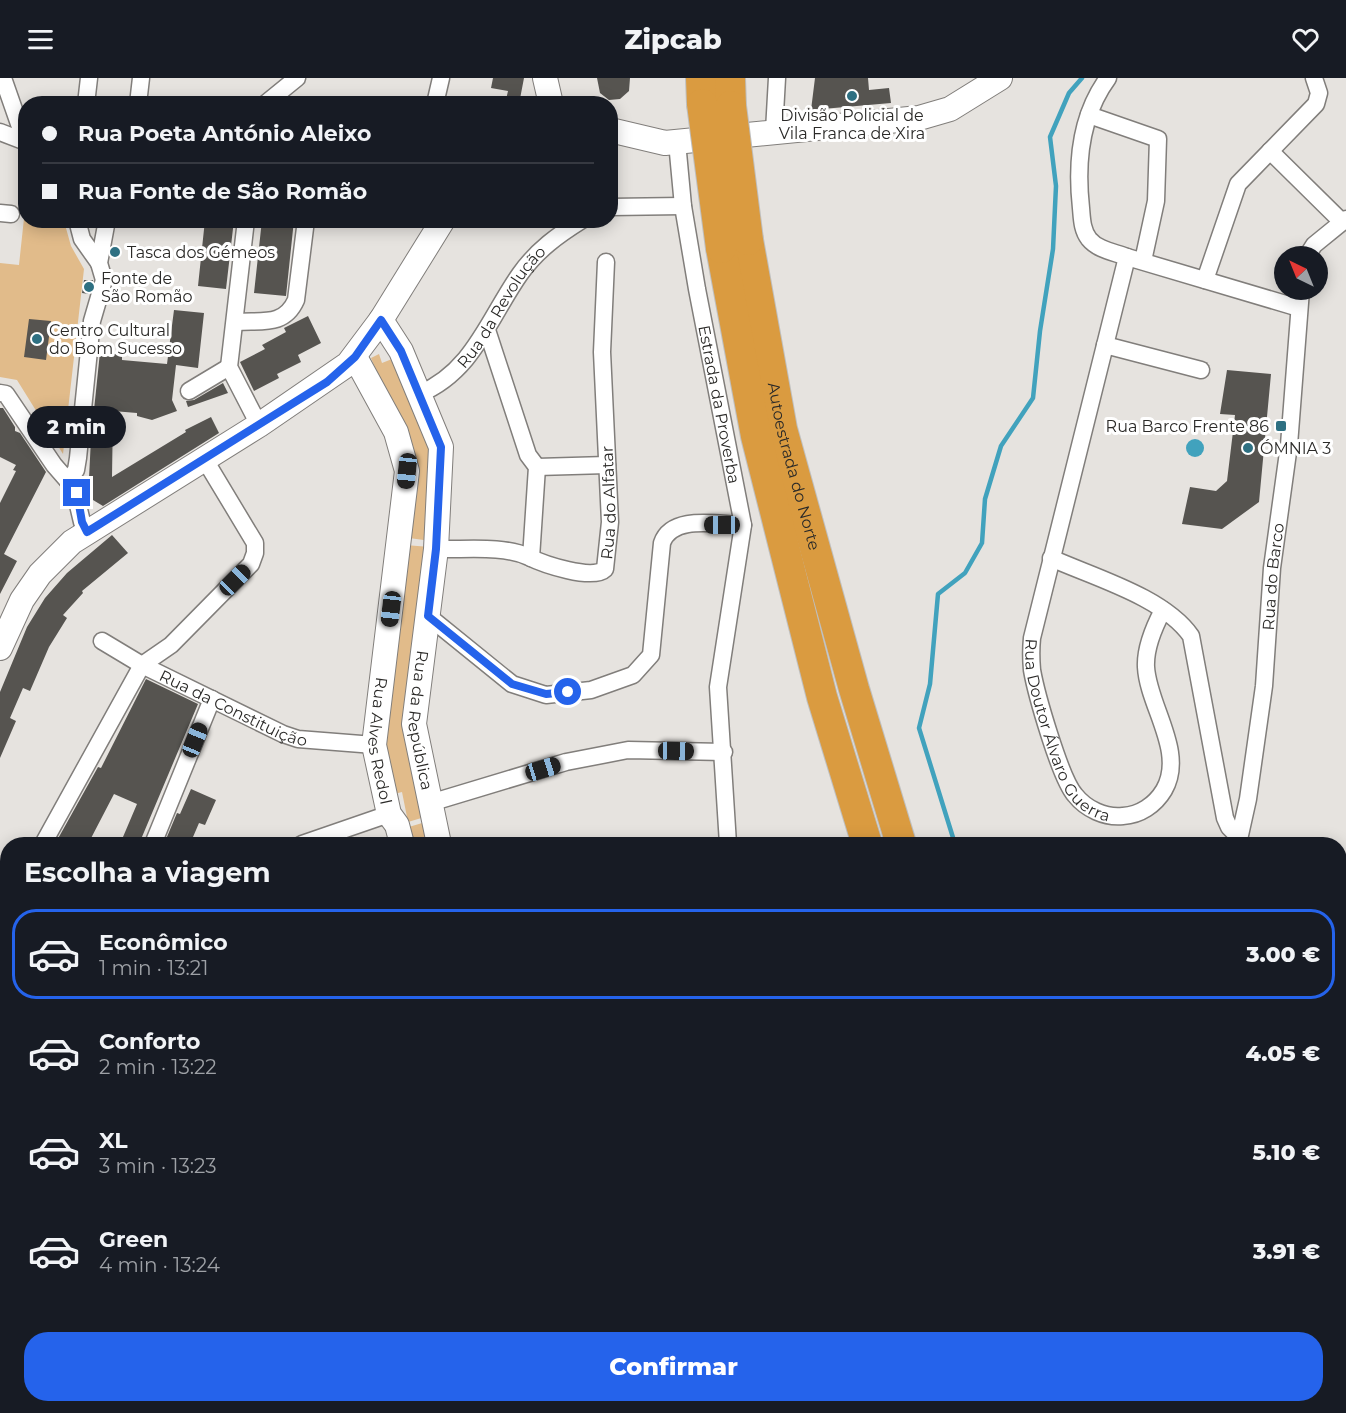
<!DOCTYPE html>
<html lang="pt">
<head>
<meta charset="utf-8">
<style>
  :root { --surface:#171b24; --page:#20242c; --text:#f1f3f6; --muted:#9ea1a6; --line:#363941; --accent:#2563eb }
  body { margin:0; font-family:Montserrat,sans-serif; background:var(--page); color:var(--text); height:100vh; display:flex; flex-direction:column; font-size:22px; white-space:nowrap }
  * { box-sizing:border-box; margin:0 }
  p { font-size:20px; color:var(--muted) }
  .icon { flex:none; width:33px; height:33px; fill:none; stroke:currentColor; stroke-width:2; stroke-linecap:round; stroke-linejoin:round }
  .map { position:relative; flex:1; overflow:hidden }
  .side { position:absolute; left:0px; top:759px; width:1347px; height:576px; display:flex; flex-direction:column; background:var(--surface); border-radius:24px 24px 0 0; box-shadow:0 3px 15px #0003 }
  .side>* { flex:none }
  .guide { position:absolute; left:18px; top:18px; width:600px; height:132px; border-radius:24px; box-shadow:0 3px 15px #0003; display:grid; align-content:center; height:132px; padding:0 24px; background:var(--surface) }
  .needle { width:39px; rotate:317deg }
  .controls { position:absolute; left:1274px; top:168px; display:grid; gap:12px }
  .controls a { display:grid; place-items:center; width:54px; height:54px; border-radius:50%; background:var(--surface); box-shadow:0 3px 15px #0003; font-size:30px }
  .end { position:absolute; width:27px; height:27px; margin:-14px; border:8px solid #2563eb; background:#fff; box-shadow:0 0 0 3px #fff }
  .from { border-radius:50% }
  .bubble { position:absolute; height:42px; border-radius:21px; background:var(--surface); box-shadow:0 3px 15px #0003; font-size:20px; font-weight:800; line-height:42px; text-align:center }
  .car { position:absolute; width:18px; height:36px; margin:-18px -9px; border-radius:8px; box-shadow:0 0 4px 2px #0007; background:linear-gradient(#222 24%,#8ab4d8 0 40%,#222 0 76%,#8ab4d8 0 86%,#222 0) }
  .guide b { display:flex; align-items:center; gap:21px; height:57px; font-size:22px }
  .guide b+b { border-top:2px solid var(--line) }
  .guide i { width:15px; height:15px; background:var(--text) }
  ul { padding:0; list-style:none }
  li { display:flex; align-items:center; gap:18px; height:90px; margin:0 12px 9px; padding:0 12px; border:3px solid transparent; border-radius:24px }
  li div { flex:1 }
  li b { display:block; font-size:22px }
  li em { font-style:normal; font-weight:800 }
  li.selected { border-color:var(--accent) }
  li>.icon { width:54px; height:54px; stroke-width:1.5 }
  h2 { padding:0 24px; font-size:27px; line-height:72px }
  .action { display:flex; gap:12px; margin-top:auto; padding:12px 24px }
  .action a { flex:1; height:69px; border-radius:24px; background:var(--accent); color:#fff; font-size:24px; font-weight:800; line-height:69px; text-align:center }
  header { display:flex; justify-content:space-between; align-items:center; height:78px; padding:0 24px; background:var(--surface); font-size:27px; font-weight:800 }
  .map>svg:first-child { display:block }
  .green { fill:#e1bb8a }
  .water { fill:#41a2bd }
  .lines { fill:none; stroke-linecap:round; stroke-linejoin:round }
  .stream { stroke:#41a2bd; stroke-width:4.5 }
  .building { fill:#565450 }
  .street-casing { stroke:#817e7b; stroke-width:19 }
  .secondary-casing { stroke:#817e7b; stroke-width:26 }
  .highway-casing { stroke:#bfbfbe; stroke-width:32 }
  .street { stroke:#fff; stroke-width:16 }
  .secondary { stroke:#fff; stroke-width:24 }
  .highway { stroke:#da9b40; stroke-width:30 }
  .highway-bridge-casing { stroke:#bfbfbe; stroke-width:32; stroke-linecap:butt }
  .highway-bridge { stroke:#da9b40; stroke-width:30 }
  .route { stroke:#2563eb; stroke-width:8 }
  .poi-dot { fill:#2e7082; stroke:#fff; stroke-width:2 }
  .labels { text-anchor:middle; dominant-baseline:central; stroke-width:6; stroke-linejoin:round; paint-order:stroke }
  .poi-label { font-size:16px; fill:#2b2a28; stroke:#fff; text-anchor:start }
  .street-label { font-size:16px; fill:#2b2a28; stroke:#fff }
</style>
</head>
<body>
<header><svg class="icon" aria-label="menu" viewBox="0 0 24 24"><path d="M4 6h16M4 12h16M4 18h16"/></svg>Zipcab<svg class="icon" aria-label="heart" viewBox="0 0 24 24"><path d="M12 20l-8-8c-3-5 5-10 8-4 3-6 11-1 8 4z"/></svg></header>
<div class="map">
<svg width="1346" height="1335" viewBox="0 0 1346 1335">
  <rect width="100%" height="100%" fill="#e6e3df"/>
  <path class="green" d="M 25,131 L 26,142 L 64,143 L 71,168 L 84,191 L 63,376 L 17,302 L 0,299 L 0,185 L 19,187 Z
    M 379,276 L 382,285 L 392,281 L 432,359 L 431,463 L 409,460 L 393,332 L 371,280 Z
    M 405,467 L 430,469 L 409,634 L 428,738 L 408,744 L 402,714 L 394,716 L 380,651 Z
    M 429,743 L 433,766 L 406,766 L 402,751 Z"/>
  <path class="water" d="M1186 370a9 9 0 1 1 18 0a9 9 0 1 1-18 0Z"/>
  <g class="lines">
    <path class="stream" d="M 955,766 L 919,650 L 930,606 L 938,516 L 965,495 L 982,465 L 985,421 L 1001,368 L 1033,320 L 1040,253 L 1053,171 L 1056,108 L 1050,59 L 1069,15 L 1082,0
      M 0,1190 L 8,1192
      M 233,1328 L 244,1335
      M 785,1335 L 793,1328"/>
  </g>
  <path class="building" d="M 493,0 L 524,0 L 519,26 L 505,26 L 508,13 L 491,10 Z
    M 597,0 L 630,0 L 629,13 L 620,21 L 609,22 L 600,15 Z
    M 815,0 L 868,0 L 869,12 L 889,10 L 891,25 L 811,32 Z
    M 205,142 L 234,142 L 226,211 L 198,208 Z
    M 262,142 L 294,142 L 286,218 L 254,215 Z
    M 84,202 L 93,202 L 89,216 L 82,215 Z
    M 174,232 L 204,235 L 198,290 L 176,287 L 172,322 L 177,333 L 152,342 L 137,338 L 137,335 L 113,333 L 112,399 L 186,354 L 185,352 L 211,339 L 219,355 L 103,428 L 88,419 L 91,361 L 100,274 L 122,277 L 122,282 L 167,286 Z
    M 308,238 L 321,265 L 298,277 L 301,284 L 277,296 L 279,300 L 254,313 L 240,284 L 265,271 L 262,267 L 286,254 L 284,250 Z
    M 29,241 L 51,243 L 46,282 L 24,279 Z
    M 1227,292 L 1271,296 L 1259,424 L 1222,451 L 1182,446 L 1190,409 L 1216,413 L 1227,403 L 1235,337 L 1220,336 Z
    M 223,305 L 228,315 L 188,329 L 186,323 L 194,322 Z
    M 0,330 L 3,330 L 15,349 L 15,353 L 20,355 L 46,394 L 4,476 L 17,483 L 0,516 L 0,425 L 16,393 L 13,392 L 16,387 L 0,379 Z
    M 112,457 L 128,475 L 82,513 L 83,515 L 63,537 L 67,540 L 49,569 L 30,613 L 23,610 L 10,640 L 16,643 L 0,680 L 0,614 L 27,549 L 45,520 L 67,495 Z
    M 146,601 L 198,626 L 139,766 L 120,766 L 137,726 L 114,716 L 88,766 L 55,766 L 98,689 L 101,690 Z
    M 191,711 L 216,722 L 205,747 L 199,745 L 190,766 L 164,766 L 177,735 L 180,736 Z"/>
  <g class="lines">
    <g class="street-casing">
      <g id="street">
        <path d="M 3,0 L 25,63"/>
        <path d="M 1108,0 C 1080,38 1076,85 1081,130 C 1082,141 1082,152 1089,161 C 1098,172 1114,174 1127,179 L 1299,230"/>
        <path d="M 86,26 L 89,0"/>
        <path d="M 138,26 L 141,0"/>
        <path d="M 265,26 L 297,0"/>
        <path d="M 435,26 L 441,0"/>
        <path d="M 1089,37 L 1158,61 L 1156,123 L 1143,183"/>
        <path d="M 774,53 L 777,0"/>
        <path d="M 0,54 L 26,64"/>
        <path id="s1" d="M 677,64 L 683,128 L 697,211 L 743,447 L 718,609 L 728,766"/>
        <path d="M 1270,73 L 1342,144"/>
        <path d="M 610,129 L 683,128"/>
        <path d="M 0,135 L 11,136"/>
        <path d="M 77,142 L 82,161 L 99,185"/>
        <path d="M 246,142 L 229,289 L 259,347"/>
        <path d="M 1307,178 L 1314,167 L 1346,141"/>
        <path id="s2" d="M 1127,179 L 1032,560 C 1031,570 1031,581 1032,592 C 1036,615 1060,700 1075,717 C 1086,731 1105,740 1123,738 C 1140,737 1155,727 1164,712 C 1186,674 1148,628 1146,589 C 1145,569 1154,549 1163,532"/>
        <path d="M 1205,202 L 1238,106 L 1316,26 L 1319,15 L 1314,0"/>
        <path d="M 236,244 C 261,242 284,249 296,222 L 306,142"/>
        <path d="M 487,252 L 528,377 L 537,389 L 531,480"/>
        <path d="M 1105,267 L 1201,292"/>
        <path d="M 189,313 L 229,289"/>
        <path d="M 0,315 L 6,316 L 54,387 L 74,410 L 82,444 L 87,454"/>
        <path id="s3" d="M 419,316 C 473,294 489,240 520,196 C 537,172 558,157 582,142"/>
        <path d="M 537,389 L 607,387"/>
        <path d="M 68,403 L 76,392 L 78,380 L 92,243 L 104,202 L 99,185 L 107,142"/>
        <path id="s4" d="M 436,471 C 465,472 503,467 529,479 C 543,486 593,503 605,491 L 610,444 L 602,274 L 606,184"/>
        <path d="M 1051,480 C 1093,499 1164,519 1191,558 L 1225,740 L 1229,749 L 1239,759"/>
        <path d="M 428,538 L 512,606 L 546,617 L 591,612 L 633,597 L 651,577 L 662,465 C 672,436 718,447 743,447"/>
        <path id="s5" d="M 102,563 L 142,587 L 283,656 L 298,661 L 374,667"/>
        <path d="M 430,725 L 566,684 L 628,672 L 724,674"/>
        <path d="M 43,766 L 142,587 L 171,567 L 251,486 L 255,475 L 255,465 L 205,382"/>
        <path d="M 153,766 L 212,621"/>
        <path d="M 302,766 L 389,736"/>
        <path id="s6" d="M 1238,766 L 1248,721 L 1264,608 L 1272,490 L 1289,367 L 1301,212"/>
        <path d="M 0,800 L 8,803"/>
        <path d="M 0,860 L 8,841"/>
        <path d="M 0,962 L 8,964"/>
        <path d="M 394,1328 L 410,1335"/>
        <path d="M 537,1335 L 551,1328"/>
        <path d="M 1219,1335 L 1220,1328"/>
      </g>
    </g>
    <g class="secondary-casing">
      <g id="secondary">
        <path d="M 545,0 L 551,26"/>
        <path d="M 610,52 L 665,65 L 919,40 L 950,31 L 1000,0"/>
        <path id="s7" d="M 381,242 L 401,273 L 441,369 L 436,471 L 414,646 L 439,766"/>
        <path id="s8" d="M 355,279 L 396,354 L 407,393 L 374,667 L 389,736 L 397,747 L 402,766"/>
        <path d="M 0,570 L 22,522 L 40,496 L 72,464 L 259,347 L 348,286 L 381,242 L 443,142"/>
        <path d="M 474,1328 L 475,1335"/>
      </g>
    </g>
    <g class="highway-casing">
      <g id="highway">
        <path d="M 701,0 L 702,26"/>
        <path d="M 730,0 L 731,28"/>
        <path id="s9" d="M 748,162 L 782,351 L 854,611 L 901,766"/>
        <path d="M 721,170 L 756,358 L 822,619 L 867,766"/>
        <path d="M 1042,1328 L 1044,1335"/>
        <path d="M 1074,1328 L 1076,1335"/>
      </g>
    </g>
    <use href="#street" class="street"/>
    <use href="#secondary" class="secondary"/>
    <use href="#highway" class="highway"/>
    <g class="highway-bridge-casing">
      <path id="highway-bridge" d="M 702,26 L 721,170
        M 731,28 L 748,162"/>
    </g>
    <use href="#highway-bridge" class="highway-bridge"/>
  </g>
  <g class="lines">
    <path class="route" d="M 77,415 L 82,444 L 87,454 L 327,304 L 355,279 L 381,242 L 401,273 L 441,369 L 436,471 L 428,538 L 512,606 L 546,616 L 568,614"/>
  </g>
  <g class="poi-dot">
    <circle cx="852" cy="18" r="6"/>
    <circle cx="115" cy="174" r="6"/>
    <circle cx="89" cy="209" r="6"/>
    <circle cx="37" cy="261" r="6"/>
    <rect x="1275" y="342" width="12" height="12" rx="3"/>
    <circle cx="1248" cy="370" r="6"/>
  </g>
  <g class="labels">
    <g class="poi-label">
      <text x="852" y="37" text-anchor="middle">Divisão Policial de<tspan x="852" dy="18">Vila Franca de Xira</tspan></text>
      <text x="127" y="174">Tasca dos Gémeos</text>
      <text x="101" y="200">Fonte de<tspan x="101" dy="18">São Romão</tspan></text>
      <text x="49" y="252">Centro Cultural<tspan x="49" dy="18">do Bom Sucesso</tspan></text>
      <text x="1269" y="348" text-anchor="end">Rua Barco Frente 86</text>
      <text x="1260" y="370">ÓMNIA 3</text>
    </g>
    <g class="street-label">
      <text stroke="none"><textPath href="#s3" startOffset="122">Rua da Revolução</textPath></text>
      <text stroke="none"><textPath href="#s1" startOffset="266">Estrada da Proverba</textPath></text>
      <text stroke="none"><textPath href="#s9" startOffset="231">Autoestrada do Norte</textPath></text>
      <text stroke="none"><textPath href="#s4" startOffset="240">Rua do Alfatar</textPath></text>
      <text stroke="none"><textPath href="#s6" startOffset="270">Rua do Barco</textPath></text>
      <text stroke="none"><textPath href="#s5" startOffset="148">Rua da Constituição</textPath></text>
      <text stroke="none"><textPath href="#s7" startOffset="416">Rua da República</textPath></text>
      <text stroke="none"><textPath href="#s2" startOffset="496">Rua Doutor Álvaro Guerra</textPath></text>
      <text stroke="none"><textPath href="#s8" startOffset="398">Rua Alves Redol</textPath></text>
    </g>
  </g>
</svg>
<div class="controls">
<a><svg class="needle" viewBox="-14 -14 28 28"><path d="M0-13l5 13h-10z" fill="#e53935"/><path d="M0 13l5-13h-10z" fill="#9ea1a6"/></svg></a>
</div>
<i class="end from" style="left:568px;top:614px"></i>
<i class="end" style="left:77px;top:415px"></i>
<div class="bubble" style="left:27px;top:328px;width:99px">2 min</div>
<i class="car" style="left:407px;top:393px;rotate:186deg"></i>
<i class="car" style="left:722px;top:447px;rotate:270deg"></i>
<i class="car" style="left:235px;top:502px;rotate:45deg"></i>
<i class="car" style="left:391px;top:531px;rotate:187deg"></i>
<i class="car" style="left:195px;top:662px;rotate:22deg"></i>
<i class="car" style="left:676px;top:673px;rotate:91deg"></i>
<i class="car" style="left:543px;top:691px;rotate:73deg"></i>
<div class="guide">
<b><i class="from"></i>Rua Poeta António Aleixo</b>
<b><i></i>Rua Fonte de São Romão</b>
</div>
<section class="side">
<h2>Escolha a viagem</h2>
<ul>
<li class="selected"><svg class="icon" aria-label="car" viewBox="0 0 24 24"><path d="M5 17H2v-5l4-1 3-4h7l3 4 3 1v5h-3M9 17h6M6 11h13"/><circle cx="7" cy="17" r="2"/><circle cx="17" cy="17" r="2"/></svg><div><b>Econômico</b><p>1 min · 13:21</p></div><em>3.00 €</em></li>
<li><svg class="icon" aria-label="car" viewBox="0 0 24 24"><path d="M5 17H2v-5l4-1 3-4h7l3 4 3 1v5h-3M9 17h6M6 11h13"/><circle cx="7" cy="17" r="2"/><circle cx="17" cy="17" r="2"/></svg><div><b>Conforto</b><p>2 min · 13:22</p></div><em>4.05 €</em></li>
<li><svg class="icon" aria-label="car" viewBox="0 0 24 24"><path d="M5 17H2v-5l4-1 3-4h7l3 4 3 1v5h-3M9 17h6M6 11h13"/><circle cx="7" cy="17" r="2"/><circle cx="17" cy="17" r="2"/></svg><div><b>XL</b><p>3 min · 13:23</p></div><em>5.10 €</em></li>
<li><svg class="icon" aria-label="car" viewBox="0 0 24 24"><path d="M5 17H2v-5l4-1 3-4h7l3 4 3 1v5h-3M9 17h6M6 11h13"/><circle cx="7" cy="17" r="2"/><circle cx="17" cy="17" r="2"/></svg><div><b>Green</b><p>4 min · 13:24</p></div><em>3.91 €</em></li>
</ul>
<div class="action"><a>Confirmar</a></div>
</section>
</div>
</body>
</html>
